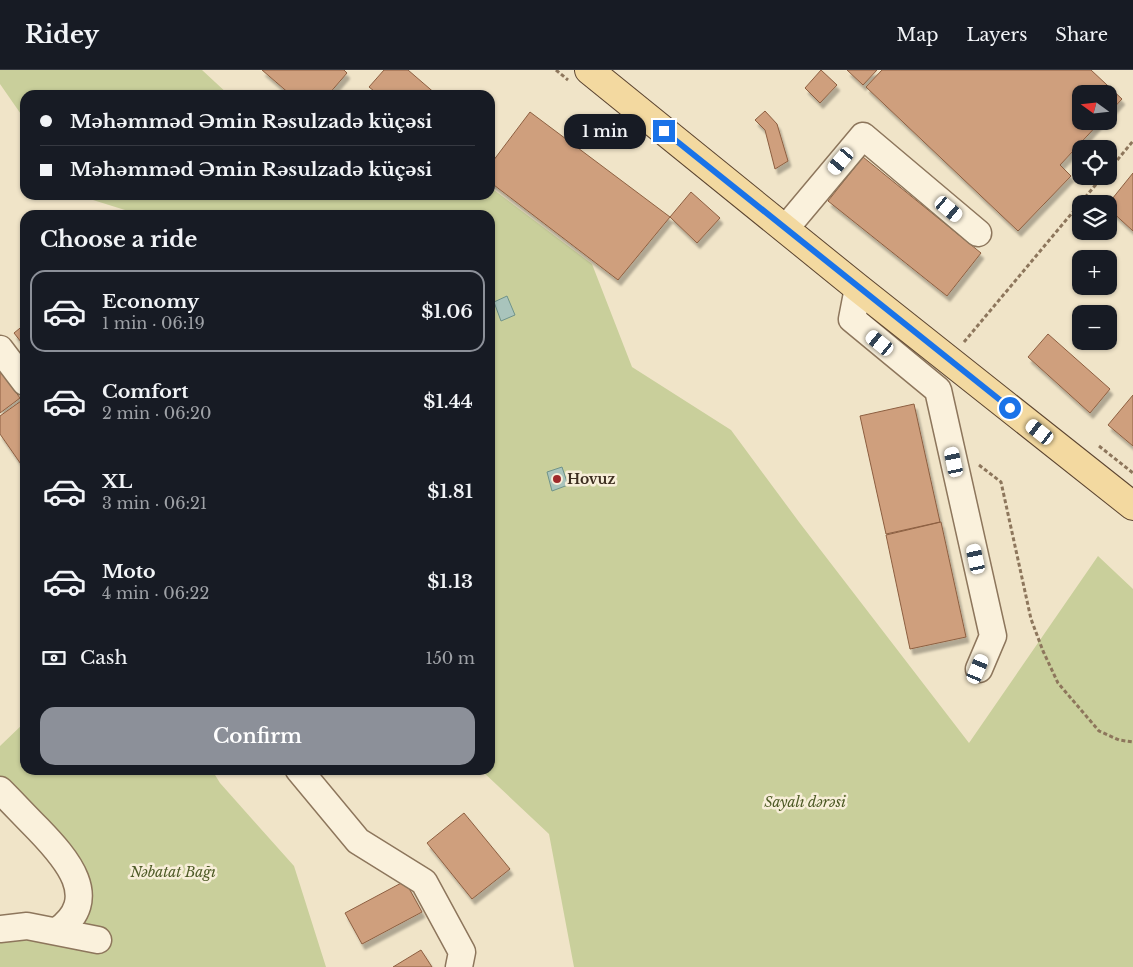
<!DOCTYPE html>
<html lang="en">
<head>
<meta charset="utf-8">
<style>
  :root { --surface:#171b24; --page:#242831; --text:#f1f3f6; --muted:#9ea1a6; --line:#363941; --accent:#8c9099 }
  body { margin:0; font-family:"Libre Baskerville",serif; background:var(--page); color:var(--text); height:100vh; display:flex; flex-direction:column; font-size:19px; white-space:nowrap }
  * { box-sizing:border-box; margin:0 }
  p { font-size:16px; color:var(--muted) }
  .icon { flex:none; width:28px; height:28px; fill:none; stroke:currentColor; stroke-width:2; stroke-linecap:round; stroke-linejoin:round }
  .map { position:relative; flex:1; overflow:hidden }
  .details { position:absolute; left:20px; top:140px; width:475px; height:565px; display:flex; flex-direction:column; background:var(--surface); border-radius:15px; box-shadow:0 1px 4px #0004 }
  .details>* { flex:none }
  .top-card { position:absolute; left:20px; top:20px; width:475px; height:110px; border-radius:15px; box-shadow:0 1px 4px #0004; display:grid; align-content:center; height:110px; padding:0 20px; background:var(--surface) }
  .needle { width:32px; rotate:285deg }
  .tools { position:absolute; left:1072px; top:15px; display:grid; gap:10px }
  .tools a { display:grid; place-items:center; width:45px; height:45px; border-radius:10px; background:var(--surface); box-shadow:0 1px 4px #0004; font-size:25px }
  .end { position:absolute; width:22px; height:22px; margin:-11px; border:6px solid #1a73e8; background:#fff; box-shadow:0 0 0 2px #fff }
  .from { border-radius:50% }
  .bubble { position:absolute; height:35px; border-radius:15px; background:var(--surface); box-shadow:0 1px 4px #0004; font-size:16px; font-weight:600; line-height:35px; text-align:center }
  .car { position:absolute; width:15px; height:30px; margin:-15px -8px; border-radius:6px; box-shadow:0 0 4px 1px #0007; background:linear-gradient(#fff 24%,#345 0 40%,#fff 0 76%,#345 0 86%,#fff 0) }
  .top-card b { display:flex; align-items:center; gap:18px; height:48px; font-size:19px }
  .top-card b+b { border-top:1px solid var(--line) }
  .top-card i { width:12px; height:12px; background:var(--text) }
  ul { padding:0; list-style:none }
  li { display:flex; align-items:center; gap:15px; height:82px; margin:0 10px 8px; padding:0 10px; border:2px solid transparent; border-radius:15px }
  li div { flex:1 }
  li b { display:block; font-size:19px }
  li em { font-style:normal; font-weight:600 }
  li.on { border-color:var(--accent) }
  li>.icon { width:45px; height:45px; stroke-width:1.5 }
  h2 { padding:0 20px; font-size:22px; line-height:60px }
  .pay { display:flex; align-items:center; gap:12px; height:55px; padding:0 20px; font-size:19px }
  .pay p { margin-inline-start:auto }
  .button { display:flex; gap:10px; margin-top:auto; padding:10px 20px }
  .button a { flex:1; height:58px; border-radius:15px; background:var(--accent); color:#fff; font-size:20px; font-weight:600; line-height:58px; text-align:center }
  header { display:flex; align-items:center; gap:30px; box-sizing:border-box; height:70px; padding:0 25px; background:var(--surface); border-bottom:1px solid var(--line) }
  header strong { font-size:24px }
  nav { display:flex; gap:28px; margin-inline-start:auto; font-size:18px }
  .map>svg:first-child { display:block }
  .green { fill:#c9cf9b }
  .water { fill:#a9c4bc; stroke:#6f938a }
  .building { fill:#cf9f7d; stroke:#8d5f41; filter:url(#shadow) }
  .lines { fill:none; stroke-linecap:round; stroke-linejoin:round }
  .minor-casing { stroke:#8d765c; stroke-width:29 }
  .major-casing { stroke:#5b4430; stroke-width:30 }
  .path { stroke:#8d765c; stroke-width:3; stroke-dasharray:4 2.5; stroke-linecap:butt }
  .minor { stroke:#faf1dc; stroke-width:26 }
  .major { stroke:#f3d9a0; stroke-width:28 }
  .route { stroke:#1a73e8; stroke-width:6 }
  .poi-dot { fill:#9e2a2b; stroke:#f7eed8; stroke-width:2 }
  .labels { text-anchor:middle; dominant-baseline:central; stroke-width:5; stroke-linejoin:round; paint-order:stroke }
  .poi-label { font-size:14px; font-weight:bold; fill:#3d2e20; stroke:#f7eed8; text-anchor:start }
  .park-label { font-size:14px; font-style:italic; fill:#4d5a26; stroke:#f7eed8 }
</style>
</head>
<body>
<header>
<strong>Ridey</strong>
<nav><a>Map</a><a>Layers</a><a>Share</a></nav>
</header>
<div class="map">
<svg width="1133" height="897" viewBox="0 0 1133 897">
  <defs>
    <filter id="shadow"><feDropShadow dx="3" dy="5.5" stdDeviation="1" flood-color="#0004"/></filter>
  </defs>
  <rect width="100%" height="100%" fill="#f0e4c8"/>
  <path class="green" d="M 0,0 L 202,0 L 229,25 L 25,25 L 25,50 L 0,14 Z
    M 490,117 L 592,194 L 632,297 L 731,360 L 799,452 L 969,673 L 1098,486 L 1133,519 L 1133,897 L 574,897 L 549,764 L 481,700 L 490,700 L 490,145 L 141,145 L 77,125 L 490,125 Z
    M 25,652 L 25,700 L 212,700 L 220,713 L 294,796 L 326,897 L 0,897 L 0,859 L 57,861 L 79,820 L 0,720 L 0,676 Z"/>
  <path class="water" d="M 507,226 L 515,245 L 501,251 L 494,232 Z
    M 562,397 L 568,415 L 552,421 L 547,402 Z"/>
  <path class="building" d="M 262,0 L 344,0 L 347,3 L 328,25 L 291,25 Z
    M 384,0 L 408,0 L 437,25 L 379,25 L 369,17 Z
    M 821,0 L 837,15 L 820,33 L 805,18 Z
    M 847,0 L 877,0 L 863,15 Z
    M 882,0 L 1091,0 L 1122,29 L 1109,43 L 1109,24 L 1081,24 L 1081,51 L 1101,51 L 1060,95 L 1071,106 L 1018,161 L 866,17 Z
    M 765,41 L 777,54 L 788,91 L 775,99 L 765,60 L 755,50 Z
    M 530,42 L 670,147 L 618,210 L 490,112 L 490,95 Z
    M 863,87 L 981,183 L 947,226 L 828,131 Z
    M 1133,103 L 1133,161 L 1109,139 L 1108,134 Z
    M 691,122 L 720,148 L 697,173 L 670,147 Z
    M 25,254 L 25,277 L 14,263 Z
    M 1048,264 L 1110,319 L 1090,343 L 1028,287 Z
    M 0,300 L 20,328 L 0,343 Z
    M 1133,325 L 1133,376 L 1108,355 Z
    M 21,331 L 25,337 L 25,400 L 0,364 L 0,346 Z
    M 914,334 L 940,452 L 886,464 L 860,346 Z
    M 941,452 L 966,567 L 910,579 L 886,465 Z
    M 464,743 L 510,799 L 472,829 L 427,773 Z
    M 405,811 L 422,842 L 362,874 L 345,843 Z
    M 421,880 L 432,897 L 393,897 Z"/>
  <g class="lines">
    <g class="minor-casing">
      <path id="minor" d="M 785,159 L 863,66 L 978,163
        M 858,218 L 852,249 L 938,320 L 993,566 L 979,599
        M 0,279 L 25,312
        M 299,700 L 358,771 L 424,812 L 462,882 L 459,897
        M 0,720 C 13,733 25,746 38,759 C 66,788 103,829 57,861
        M 0,859 L 27,856 L 98,870"/>
    </g>
    <g class="major-casing">
      <path id="major" d="M 589,0 L 858,218 L 1133,436"/>
    </g>
    <path class="path" d="M 556,0 L 568,10
      M 1109,100 L 1133,71
      M 964,272 L 1103,106
      M 1099,376 L 1133,403
      M 979,395 L 1001,412 L 1031,549 L 1043,581 L 1058,613 L 1099,661 L 1119,670 L 1133,672"/>
    <use href="#minor" class="minor"/>
    <use href="#major" class="major"/>
  </g>
  <g class="lines">
    <path class="route" d="M 664,61 L 1010,338"/>
  </g>
  <circle class="poi-dot" cx="557" cy="409" r="5"/>
  <g class="labels">
    <g class="poi-label">
      <text x="567" y="409">Hovuz</text>
    </g>
    <g class="park-label">
      <text x="805" y="732">Sayalı dərəsi</text>
      <text x="173" y="802">Nəbatat Bağı</text>
    </g>
  </g>
</svg>
<div class="tools">
<a><svg class="needle" viewBox="-14 -14 28 28"><path d="M0-13l5 13h-10z" fill="#e53935"/><path d="M0 13l5-13h-10z" fill="#9ea1a6"/></svg></a>
<a><svg class="icon" aria-label="locate" viewBox="0 0 24 24"><circle cx="12" cy="12" r="6"/><path d="M12 2v4M12 18v4M2 12h4M18 12h4"/></svg></a>
<a><svg class="icon" aria-label="layers" viewBox="0 0 24 24"><path d="M12 4l9 5-9 5-9-5zM3 14l9 5 9-5"/></svg></a>
<a>+</a>
<a>−</a>
</div>
<i class="end from" style="left:1010px;top:338px"></i>
<i class="end" style="left:664px;top:61px"></i>
<div class="bubble" style="left:564px;top:44px;width:82px">1 min</div>
<i class="car" style="left:841px;top:91px;rotate:220deg"></i>
<i class="car" style="left:949px;top:139px;rotate:130deg"></i>
<i class="car" style="left:880px;top:273px;rotate:309deg"></i>
<i class="car" style="left:1040px;top:362px;rotate:308deg"></i>
<i class="car" style="left:954px;top:392px;rotate:348deg"></i>
<i class="car" style="left:976px;top:489px;rotate:348deg"></i>
<i class="car" style="left:978px;top:599px;rotate:23deg"></i>
<div class="top-card">
<b><i class="from"></i>Məhəmməd Əmin Rəsulzadə küçəsi</b>
<b><i></i>Məhəmməd Əmin Rəsulzadə küçəsi</b>
</div>
<section class="details">
<h2>Choose a ride</h2>
<ul>
<li class="on"><svg class="icon" aria-label="car" viewBox="0 0 24 24"><path d="M5 17H2v-5l4-1 3-4h7l3 4 3 1v5h-3M9 17h6M6 11h13"/><circle cx="7" cy="17" r="2"/><circle cx="17" cy="17" r="2"/></svg><div><b>Economy</b><p>1 min · 06:19</p></div><em>$1.06</em></li>
<li><svg class="icon" aria-label="car" viewBox="0 0 24 24"><path d="M5 17H2v-5l4-1 3-4h7l3 4 3 1v5h-3M9 17h6M6 11h13"/><circle cx="7" cy="17" r="2"/><circle cx="17" cy="17" r="2"/></svg><div><b>Comfort</b><p>2 min · 06:20</p></div><em>$1.44</em></li>
<li><svg class="icon" aria-label="car" viewBox="0 0 24 24"><path d="M5 17H2v-5l4-1 3-4h7l3 4 3 1v5h-3M9 17h6M6 11h13"/><circle cx="7" cy="17" r="2"/><circle cx="17" cy="17" r="2"/></svg><div><b>XL</b><p>3 min · 06:21</p></div><em>$1.81</em></li>
<li><svg class="icon" aria-label="car" viewBox="0 0 24 24"><path d="M5 17H2v-5l4-1 3-4h7l3 4 3 1v5h-3M9 17h6M6 11h13"/><circle cx="7" cy="17" r="2"/><circle cx="17" cy="17" r="2"/></svg><div><b>Moto</b><p>4 min · 06:22</p></div><em>$1.13</em></li>
</ul>
<div class="pay"><svg class="icon" aria-label="cash" viewBox="0 0 24 24"><path d="M3 7h18v10H3z"/><circle cx="12" cy="12" r="2"/></svg>Cash<p>150 m</p></div>
<div class="button"><a>Confirm</a></div>
</section>
</div>
</body>
</html>
